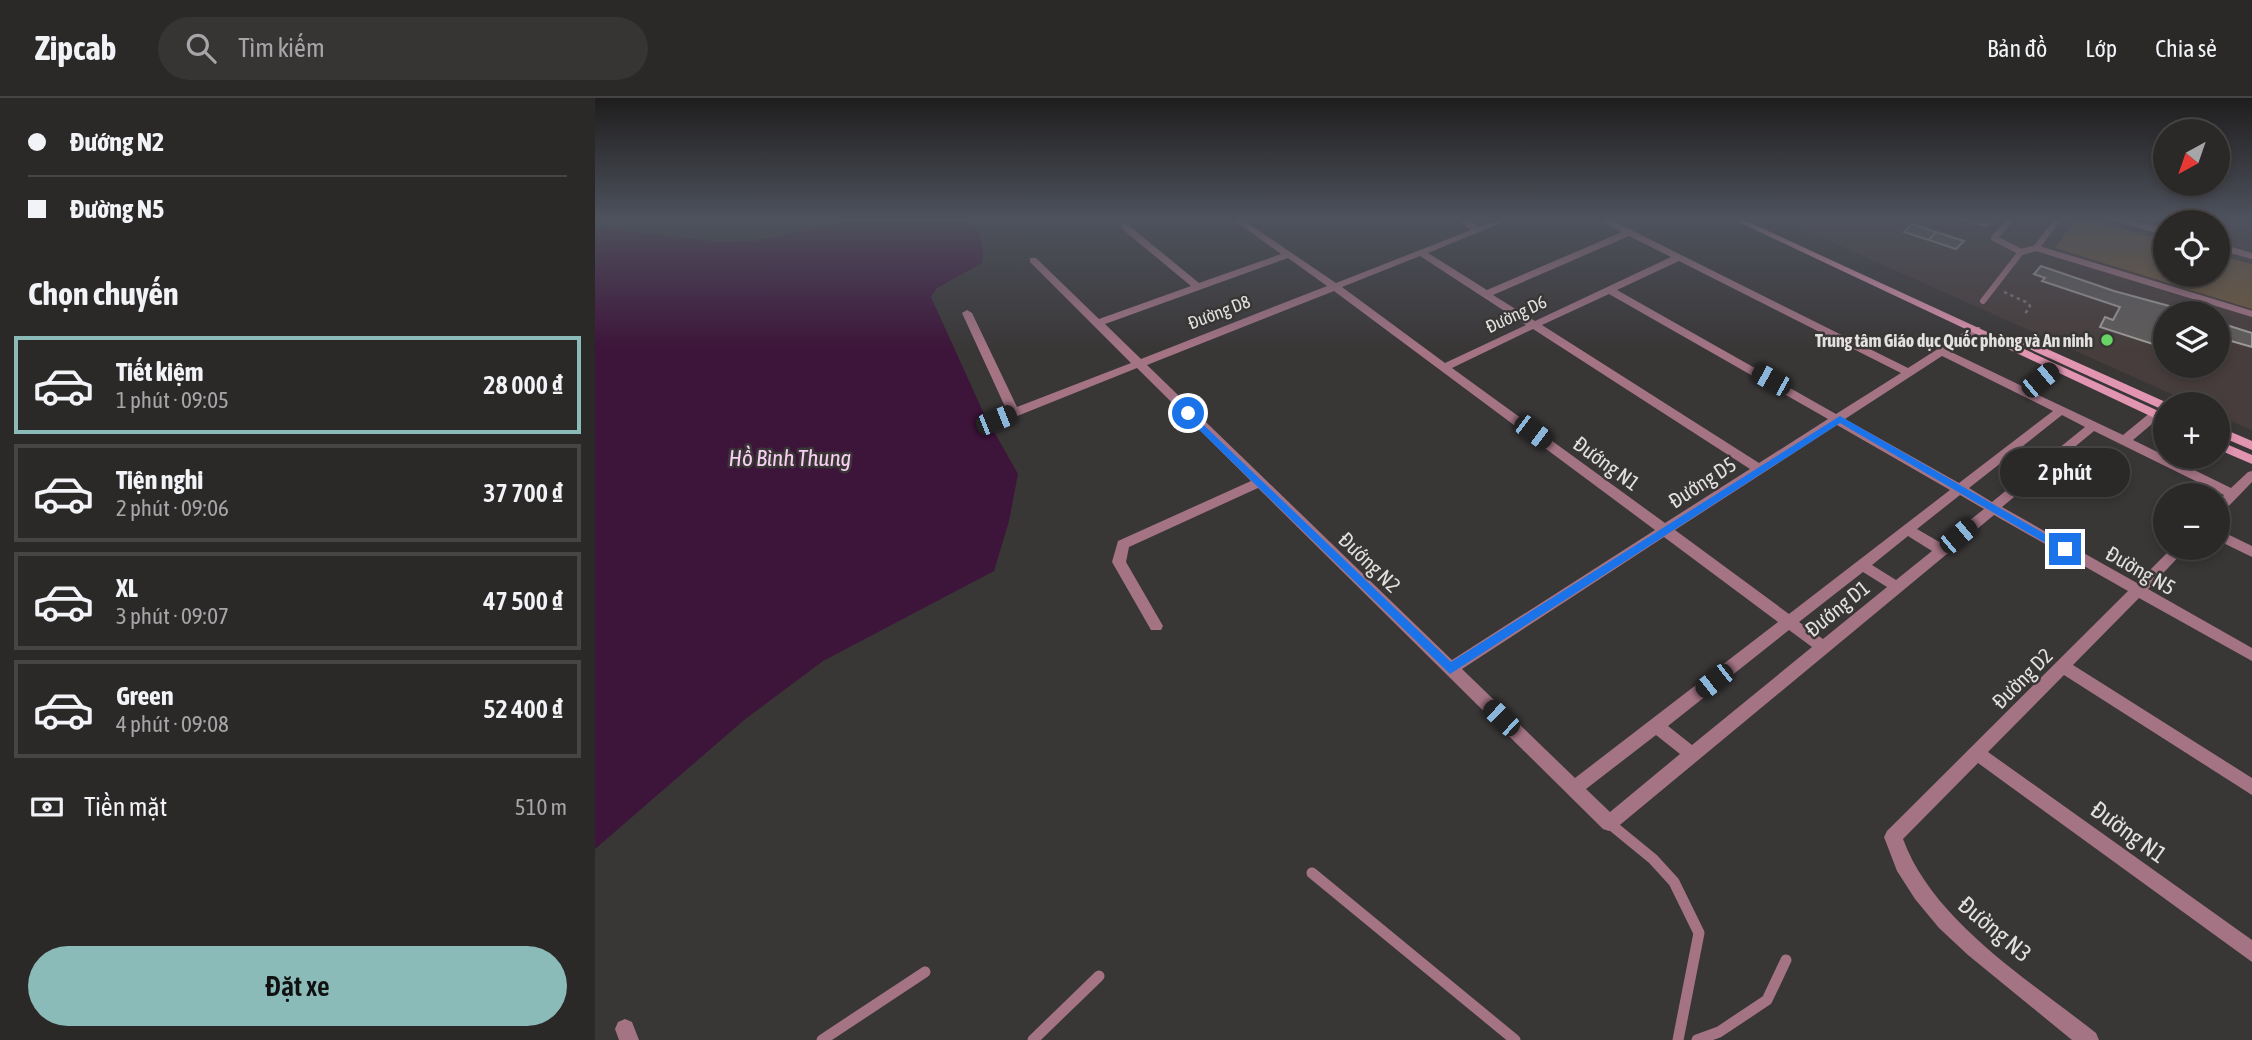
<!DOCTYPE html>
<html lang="vi">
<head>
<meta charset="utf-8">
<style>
  :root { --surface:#2b2828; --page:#373434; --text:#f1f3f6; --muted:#a6a6a8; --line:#474445; --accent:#8bbbb9 }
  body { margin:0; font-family:"Asap Condensed",sans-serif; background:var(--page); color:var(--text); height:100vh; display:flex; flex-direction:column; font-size:26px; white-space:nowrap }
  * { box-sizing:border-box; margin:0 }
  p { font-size:23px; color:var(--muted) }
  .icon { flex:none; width:38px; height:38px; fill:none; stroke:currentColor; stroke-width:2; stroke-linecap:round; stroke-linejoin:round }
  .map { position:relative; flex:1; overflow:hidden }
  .side { display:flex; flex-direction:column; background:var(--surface); width:595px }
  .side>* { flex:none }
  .hud { display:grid; align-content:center; height:154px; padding:0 28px; background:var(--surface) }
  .needle { width:46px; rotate:220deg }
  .controls { position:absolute; left:1558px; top:21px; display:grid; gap:14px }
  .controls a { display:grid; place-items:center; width:77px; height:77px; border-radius:50%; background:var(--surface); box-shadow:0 4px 10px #0003,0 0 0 2px var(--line); font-size:35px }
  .end { position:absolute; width:32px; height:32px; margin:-16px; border:9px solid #1a73e8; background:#fff; box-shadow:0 0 0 4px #fff }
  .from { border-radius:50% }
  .bubble { position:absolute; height:49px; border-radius:24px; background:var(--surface); box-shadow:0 4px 10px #0003,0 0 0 2px var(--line); font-size:23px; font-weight:600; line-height:49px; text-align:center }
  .car { position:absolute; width:21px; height:42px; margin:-21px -10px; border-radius:9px; box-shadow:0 0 5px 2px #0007; background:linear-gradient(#222 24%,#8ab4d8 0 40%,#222 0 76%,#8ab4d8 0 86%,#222 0) }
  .hud b { display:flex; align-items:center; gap:24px; height:66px; font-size:26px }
  .hud b+b { border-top:2px solid var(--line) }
  .hud i { width:18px; height:18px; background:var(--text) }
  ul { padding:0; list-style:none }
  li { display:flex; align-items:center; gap:21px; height:98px; margin:0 14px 10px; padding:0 14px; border:4px solid var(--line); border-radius:0px }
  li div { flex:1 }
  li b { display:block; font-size:26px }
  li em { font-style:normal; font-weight:600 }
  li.current { border-color:var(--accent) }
  li>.icon { width:63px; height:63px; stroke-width:1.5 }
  h2 { padding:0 28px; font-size:32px; line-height:84px }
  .pay { display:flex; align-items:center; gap:18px; height:77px; padding:0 28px; font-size:26px }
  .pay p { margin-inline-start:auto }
  .cta { display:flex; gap:14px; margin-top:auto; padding:14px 28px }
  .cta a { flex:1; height:80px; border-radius:42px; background:var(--accent); color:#111; font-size:28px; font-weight:600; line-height:80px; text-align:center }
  header { display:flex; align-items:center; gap:42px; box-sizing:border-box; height:98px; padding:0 35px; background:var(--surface); border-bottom:2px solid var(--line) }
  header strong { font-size:33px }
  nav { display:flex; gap:38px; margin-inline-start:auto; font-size:24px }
  .search { width:490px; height:63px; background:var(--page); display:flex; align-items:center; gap:18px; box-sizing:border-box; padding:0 24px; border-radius:38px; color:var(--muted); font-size:26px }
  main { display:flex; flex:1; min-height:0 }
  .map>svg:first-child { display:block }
  .built { fill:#473d3c; fill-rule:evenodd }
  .green { fill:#70583c }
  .water { fill:#3d143a }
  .building { fill:#605c5b; stroke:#a19d9c; stroke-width:2 }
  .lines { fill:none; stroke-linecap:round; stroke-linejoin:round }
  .path { stroke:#787575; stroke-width:2.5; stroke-dasharray:3.5 3.5; stroke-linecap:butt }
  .lane-far1 { stroke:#a47485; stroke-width:6 }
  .lane { stroke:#a47485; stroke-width:11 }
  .street { fill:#a47485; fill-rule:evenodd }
  .secondary { fill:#e195b1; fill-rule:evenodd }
  .route { fill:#1a73e8 }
  .poi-dot { fill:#68d465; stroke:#393636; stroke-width:2.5 }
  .labels { text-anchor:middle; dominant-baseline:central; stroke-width:5; stroke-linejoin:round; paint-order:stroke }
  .far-street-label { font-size:18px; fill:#e3e0e0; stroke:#393636 }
  .far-poi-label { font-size:18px; font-weight:bold; fill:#e3e0e0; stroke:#393636; text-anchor:end }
  .street-label { font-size:21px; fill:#e3e0e0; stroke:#393636 }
  .water-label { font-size:23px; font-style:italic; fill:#f9cef3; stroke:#393636 }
  .near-street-label { font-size:24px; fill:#e3e0e0; stroke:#393636 }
</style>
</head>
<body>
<header>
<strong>Zipcab</strong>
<div class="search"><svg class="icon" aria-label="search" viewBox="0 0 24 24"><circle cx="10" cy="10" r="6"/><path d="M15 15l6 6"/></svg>Tìm kiếm</div>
<nav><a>Bản đồ</a><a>Lớp</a><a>Chia sẻ</a></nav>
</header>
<main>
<section class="side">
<div class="hud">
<b><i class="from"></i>Đướng N2</b>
<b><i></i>Đường N5</b>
</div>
<h2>Chọn chuyến</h2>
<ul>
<li class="current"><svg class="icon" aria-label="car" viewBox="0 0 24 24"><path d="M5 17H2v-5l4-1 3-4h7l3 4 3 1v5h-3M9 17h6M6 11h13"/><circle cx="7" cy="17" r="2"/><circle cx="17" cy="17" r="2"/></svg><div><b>Tiết kiệm</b><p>1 phút · 09:05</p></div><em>28 000 ₫</em></li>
<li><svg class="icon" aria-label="car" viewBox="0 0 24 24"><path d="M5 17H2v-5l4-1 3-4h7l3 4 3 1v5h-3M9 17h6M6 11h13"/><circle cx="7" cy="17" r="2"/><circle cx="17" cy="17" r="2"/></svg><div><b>Tiện nghi</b><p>2 phút · 09:06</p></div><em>37 700 ₫</em></li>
<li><svg class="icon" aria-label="car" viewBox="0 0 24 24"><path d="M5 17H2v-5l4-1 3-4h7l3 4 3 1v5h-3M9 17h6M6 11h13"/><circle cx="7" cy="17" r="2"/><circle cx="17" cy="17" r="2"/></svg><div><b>XL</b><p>3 phút · 09:07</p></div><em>47 500 ₫</em></li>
<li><svg class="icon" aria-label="car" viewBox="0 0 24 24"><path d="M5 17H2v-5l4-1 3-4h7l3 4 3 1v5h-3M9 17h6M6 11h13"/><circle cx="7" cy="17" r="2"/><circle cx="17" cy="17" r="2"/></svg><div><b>Green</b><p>4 phút · 09:08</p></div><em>52 400 ₫</em></li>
</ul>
<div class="pay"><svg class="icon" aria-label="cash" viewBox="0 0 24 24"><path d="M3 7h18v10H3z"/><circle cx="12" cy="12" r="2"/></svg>Tiền mặt<p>510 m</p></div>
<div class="cta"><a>Đặt xe</a></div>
</section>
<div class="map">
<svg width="1657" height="942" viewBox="0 0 1657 942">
  <rect width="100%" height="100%" fill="#393636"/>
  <path class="built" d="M 1183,120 L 1657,120 L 1657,332 L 1622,317 L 1622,306 L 1599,306 ZM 1570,124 L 1622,124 L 1622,177 L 1570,177 ZM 1570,215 L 1622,215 L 1622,268 L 1570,268 Z"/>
  <path class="green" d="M 1490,120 L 1570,142 L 1570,177 L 1622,177 L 1622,157 L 1657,166 L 1657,211 L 1460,150 L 1480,122 Z"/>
  <path class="water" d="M 260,120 L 356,120 C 383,125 391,139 387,165 L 342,190 L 336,199 L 389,316 L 423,376 L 414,423 L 399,473 L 228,563 L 149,622 L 0,751 L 0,129 L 125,144 L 159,143 L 259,122 Z"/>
  <path class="building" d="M 1362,120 L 1399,120 L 1391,128 Z
    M 1317,126 L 1341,134 L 1334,142 L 1309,134 Z
    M 1341,134 L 1369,143 L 1361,151 L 1334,142 Z
    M 1446,168 L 1519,193 L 1600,215 L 1570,215 L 1570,250 L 1505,229 L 1510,219 L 1518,222 L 1525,209 L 1447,183 L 1450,180 L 1439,176 Z
    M 1622,224 L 1657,235 L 1657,249 L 1622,239 Z"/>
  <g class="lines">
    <path class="path" d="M 1409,194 L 1433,205 L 1435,208 L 1430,216"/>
    <path class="lane-far1" d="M 1417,120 L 1399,140 L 1426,154
      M 1519,120 L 1570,134
      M 1622,148 L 1657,158
      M 1441,150 L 1464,120
      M 1388,203 L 1426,154 L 1441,150 L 1657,216"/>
    <path class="lane" d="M 1014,725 L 1058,761 L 1079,784 L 1104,835 L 1083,942
      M 717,775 L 920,942
      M 227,942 L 330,874
      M 438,942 L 504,878
      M 1102,942 L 1124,934 L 1172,902 L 1191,862"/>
    <path class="street" d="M 636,120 L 645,120 L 741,185 L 876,132 L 861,120 L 871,120 L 884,129 L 907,120 L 918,120 L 833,155 L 892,192 L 1027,134 L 1002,120 L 1012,120 L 1313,270 L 1377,229 L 1385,229 L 1385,233 L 1354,253 L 1429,289 L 1455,268 L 1463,268 L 1463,272 L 1437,294 L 1528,337 L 1556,314 L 1564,314 L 1564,320 L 1538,342 L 1636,390 L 1653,374 L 1657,373 L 1657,384 L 1627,415 L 1622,416 L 1622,404 L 1629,397 L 1499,333 L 1407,409 L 1542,485 L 1577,450 L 1592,450 L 1553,491 L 1657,550 L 1657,563 L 1544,500 L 1478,567 L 1657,680 L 1657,697 L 1469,577 L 1393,654 L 1657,842 L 1657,864 L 1383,665 L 1308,741 C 1338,823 1435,883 1501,935 L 1504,942 L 1477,942 L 1373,857 L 1344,830 L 1320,801 L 1302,773 L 1289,739 L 1292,733 L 1533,493 L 1399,417 L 1020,731 L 1014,733 L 1008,731 L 663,390 L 534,449 L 531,464 L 568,528 L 566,532 L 556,532 L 517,464 L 523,443 L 656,383 L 542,270 L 405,325 L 397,325 L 397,319 L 412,313 L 367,215 L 372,212 L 377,215 L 422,309 L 536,265 L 435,164 L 435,160 L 441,160 L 504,221 L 596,188 L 526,130 L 526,126 L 532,126 L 604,185 L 686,156 ZM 1034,138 L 1076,159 L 940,223 L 898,197 ZM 825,158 L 931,227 L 850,265 L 747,189 ZM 693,160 L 732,188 L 546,261 L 510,226 ZM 1084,163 L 1306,275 L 1241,316 L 1022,192 ZM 739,193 L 1060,432 L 857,562 L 552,267 ZM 1014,196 L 1233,321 L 1164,365 L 947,227 ZM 938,231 L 1155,371 L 1070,425 L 857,270 ZM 1347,258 L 1458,313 L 1364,385 L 1250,321 ZM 1467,317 L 1490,329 L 1448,363 L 1424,351 ZM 1242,327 L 1355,392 L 1194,516 L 1080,432 ZM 1416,357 L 1440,369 L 1397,404 L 1374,390 ZM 1365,397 L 1389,411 L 1346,445 L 1322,431 ZM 1313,438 L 1337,453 L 1301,482 L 1277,467 ZM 1069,439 L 1183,524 L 980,680 L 867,571 ZM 1268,474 L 1292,489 L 1228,541 L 1204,524 ZM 1194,532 L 1217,549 L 1097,647 L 1073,628 ZM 1061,637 L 1085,656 L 1015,714 L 991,691 Z
      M 1622,431 L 1657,448 L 1657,459 L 1622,442 Z
      M 30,921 L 37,924 L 44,942 L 24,942 L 20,931 L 23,924 Z"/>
    <path class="secondary" d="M 1135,120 L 1145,120 L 1570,316 L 1570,325 Z
      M 1421,238 L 1425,239 L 1575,306 L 1570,306 L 1570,311 L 1566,311 L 1417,243 L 1417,239 Z
      M 1622,328 L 1657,343 L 1657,352 L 1622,337 Z
      M 1622,342 L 1657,357 L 1657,366 L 1622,351 Z"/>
  </g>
  <linearGradient id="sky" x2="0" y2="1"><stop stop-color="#1f1e1e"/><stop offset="0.48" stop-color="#4e525d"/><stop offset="1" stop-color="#4e525d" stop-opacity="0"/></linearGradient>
  <rect width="1657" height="252" fill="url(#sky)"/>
  <path class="route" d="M 593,312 L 856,564 L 1245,318 L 1476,451 L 1466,454 L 1245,325 L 855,576 L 589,317 Z"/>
  <circle class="poi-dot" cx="1512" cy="242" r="7"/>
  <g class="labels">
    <g class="far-street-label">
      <text transform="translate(624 214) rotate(-21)">Đường D8</text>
      <text transform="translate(921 216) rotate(-25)">Đường D6</text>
    </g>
    <g class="far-poi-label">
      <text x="1498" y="242">Trung tâm Giáo dục Quốc phòng và An ninh</text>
    </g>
    <g class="street-label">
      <text transform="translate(1012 365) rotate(36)">Đướng N1</text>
      <text transform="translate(1107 384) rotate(-33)">Đướng D5</text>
      <text transform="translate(775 464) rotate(44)">Đướng N2</text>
      <text transform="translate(1546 472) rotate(30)">Đường N5</text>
      <text transform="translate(1242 510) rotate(-39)">Đướng D1</text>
      <text transform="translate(1427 580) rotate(-45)">Đường D2</text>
    </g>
    <g class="water-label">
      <text x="195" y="360">Hồ Bình Thung</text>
    </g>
    <g class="near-street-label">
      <text transform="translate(1534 734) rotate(36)">Đường N1</text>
      <text transform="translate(1400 831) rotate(40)">Đường N3</text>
    </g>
  </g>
</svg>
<div class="controls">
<a><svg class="needle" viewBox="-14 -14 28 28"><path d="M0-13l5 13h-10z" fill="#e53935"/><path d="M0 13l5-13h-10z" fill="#a6a6a8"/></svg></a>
<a><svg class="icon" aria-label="locate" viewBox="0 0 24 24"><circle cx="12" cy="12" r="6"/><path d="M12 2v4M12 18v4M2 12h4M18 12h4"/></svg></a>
<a><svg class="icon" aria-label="layers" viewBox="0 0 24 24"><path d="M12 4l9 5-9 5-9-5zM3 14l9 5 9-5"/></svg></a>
<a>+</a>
<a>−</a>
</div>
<i class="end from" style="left:593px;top:315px"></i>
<i class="end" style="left:1470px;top:451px"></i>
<div class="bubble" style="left:1405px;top:350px;width:130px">2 phút</div>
<i class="car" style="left:1176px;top:282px;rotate:299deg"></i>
<i class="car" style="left:1445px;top:282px;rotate:50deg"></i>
<i class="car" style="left:401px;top:322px;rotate:68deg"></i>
<i class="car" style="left:938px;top:334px;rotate:127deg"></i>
<i class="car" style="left:1363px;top:438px;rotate:50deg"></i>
<i class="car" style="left:1119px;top:583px;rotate:232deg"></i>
<i class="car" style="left:906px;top:620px;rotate:314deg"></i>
</div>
</main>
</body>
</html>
